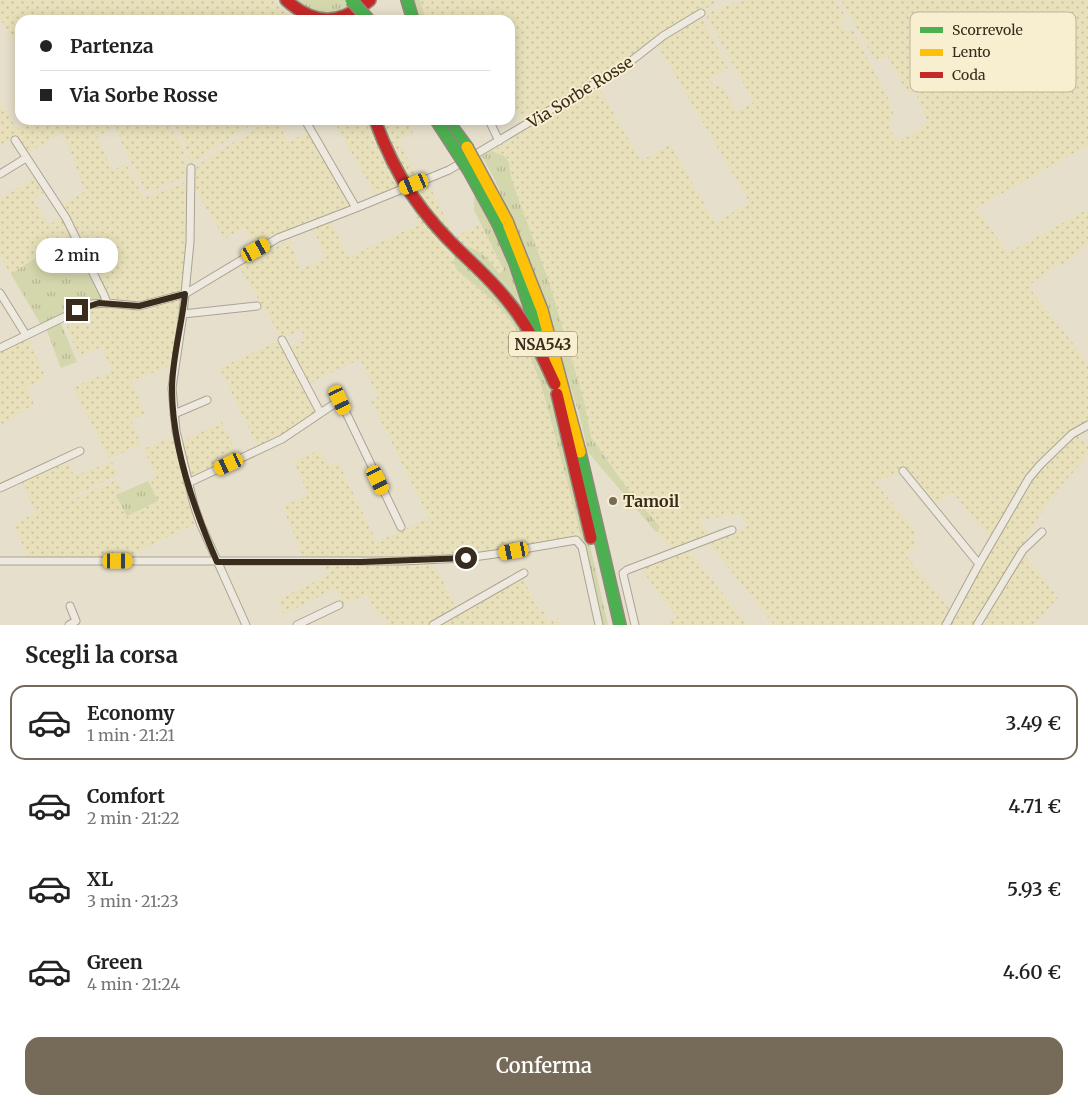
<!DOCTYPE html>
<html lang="it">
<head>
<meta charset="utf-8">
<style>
  :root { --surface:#fff; --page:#f6f6f6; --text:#222; --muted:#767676; --line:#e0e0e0; --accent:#766b59 }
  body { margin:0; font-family:Merriweather,serif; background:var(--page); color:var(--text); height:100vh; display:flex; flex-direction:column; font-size:19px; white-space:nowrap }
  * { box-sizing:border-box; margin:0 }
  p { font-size:16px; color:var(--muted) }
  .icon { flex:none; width:28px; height:28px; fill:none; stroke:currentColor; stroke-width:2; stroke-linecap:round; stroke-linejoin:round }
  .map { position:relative; height:625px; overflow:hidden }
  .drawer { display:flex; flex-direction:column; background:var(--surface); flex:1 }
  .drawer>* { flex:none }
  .guide { position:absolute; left:15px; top:15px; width:500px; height:110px; border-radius:15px; box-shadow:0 2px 12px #0003; display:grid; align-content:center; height:110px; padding:0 25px; background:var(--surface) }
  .end { position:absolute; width:22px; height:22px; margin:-11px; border:6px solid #392c1c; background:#fff; box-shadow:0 0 0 2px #fff }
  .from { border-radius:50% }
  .bubble { position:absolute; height:35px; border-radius:15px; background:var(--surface); box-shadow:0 2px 12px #0003; font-size:16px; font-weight:600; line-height:35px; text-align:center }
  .car { position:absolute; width:15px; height:30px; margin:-15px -8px; border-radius:6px; box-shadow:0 0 4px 1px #0007; background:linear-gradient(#f5c518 24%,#345 0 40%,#f5c518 0 76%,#345 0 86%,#f5c518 0) }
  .guide b { display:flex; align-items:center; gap:18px; height:48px; font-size:19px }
  .guide b+b { border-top:1px solid var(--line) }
  .guide i { width:12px; height:12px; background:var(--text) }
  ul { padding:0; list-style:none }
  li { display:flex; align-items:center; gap:15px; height:75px; margin:0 10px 8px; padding:0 15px; border:2px solid transparent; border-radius:15px }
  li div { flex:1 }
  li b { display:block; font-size:19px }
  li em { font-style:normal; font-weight:600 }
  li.on { border-color:var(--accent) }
  li>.icon { width:45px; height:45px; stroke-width:1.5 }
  h2 { padding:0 25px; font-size:22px; line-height:60px }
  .action { display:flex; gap:10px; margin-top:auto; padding:10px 25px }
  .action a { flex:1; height:58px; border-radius:15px; background:var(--accent); color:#fff; font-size:20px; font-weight:600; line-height:58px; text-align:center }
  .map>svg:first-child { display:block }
  .farmland { fill:url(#farmland-dots) }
  .grass { fill:url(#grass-tufts) }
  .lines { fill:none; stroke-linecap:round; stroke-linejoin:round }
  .street-casing { stroke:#aba395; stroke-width:9 }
  .fast-casing { stroke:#90897b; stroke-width:14 }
  .slow-casing { stroke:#90897b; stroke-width:14 }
  .jam-casing { stroke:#90897b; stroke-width:14 }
  .street { stroke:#ede9de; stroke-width:7 }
  .fast { stroke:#4caf50; stroke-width:11 }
  .slow { stroke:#ffc107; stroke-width:11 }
  .jam { stroke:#c62828; stroke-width:11 }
  .fast-bridge-casing { stroke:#90897b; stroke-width:14; stroke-linecap:butt }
  .slow-bridge-casing { stroke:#90897b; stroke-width:14; stroke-linecap:butt }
  .jam-bridge-casing { stroke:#90897b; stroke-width:14; stroke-linecap:butt }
  .fast-bridge { stroke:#4caf50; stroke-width:11 }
  .slow-bridge { stroke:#ffc107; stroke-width:11 }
  .jam-bridge { stroke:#c62828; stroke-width:11 }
  .route { stroke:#392c1c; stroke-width:6 }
  .poi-dot { fill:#766b59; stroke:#f8eed0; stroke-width:2 }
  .labels { text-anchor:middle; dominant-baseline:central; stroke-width:4; stroke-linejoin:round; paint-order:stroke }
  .shield { fill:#f8eed0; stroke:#726652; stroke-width:1 }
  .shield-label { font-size:15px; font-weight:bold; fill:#392c1c }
  .street-label { font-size:16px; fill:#392c1c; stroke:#f8eed0 }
  .poi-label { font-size:16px; font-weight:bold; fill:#392c1c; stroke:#f8eed0; text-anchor:start }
  .key { fill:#f8eed0; stroke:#bfb49a; stroke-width:1 }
  .key-label { font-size:14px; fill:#392c1c }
</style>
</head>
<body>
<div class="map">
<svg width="1088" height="625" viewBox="0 0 1088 625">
  <defs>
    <pattern id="farmland-dots" width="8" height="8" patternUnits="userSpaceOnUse" patternTransform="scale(1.25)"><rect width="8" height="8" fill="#e7e0ba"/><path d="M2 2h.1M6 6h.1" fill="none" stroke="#c7c09f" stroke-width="1.8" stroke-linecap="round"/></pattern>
    <pattern id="grass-tufts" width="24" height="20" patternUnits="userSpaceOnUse" patternTransform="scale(1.25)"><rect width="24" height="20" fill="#d4d6ac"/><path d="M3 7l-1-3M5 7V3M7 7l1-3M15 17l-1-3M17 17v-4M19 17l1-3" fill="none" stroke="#b7b893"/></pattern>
  </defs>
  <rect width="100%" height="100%" fill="#e6dfcb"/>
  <path class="farmland" d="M 0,0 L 273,0 L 279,7 L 290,15 L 302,20 L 20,20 L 20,48 L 0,19 Z
    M 420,0 L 713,0 L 715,4 L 696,14 L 626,63 L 523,123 L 510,100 L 510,20 L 443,20 L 441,17 L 435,20 L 429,20 L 424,14 Z
    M 747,0 L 835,0 L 846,17 L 840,21 L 847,33 L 853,30 L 891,104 L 890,106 L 893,112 L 889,129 L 899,141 L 916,132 L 927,120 L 915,91 L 908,93 L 887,56 L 876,62 L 841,0 L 1088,0 L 1088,145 L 976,208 L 1008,253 L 1088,209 L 1088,244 L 1079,249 L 1080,252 L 1060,266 L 1055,266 L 1028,286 L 1088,363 L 1088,424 L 1035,468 L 991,537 L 952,492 L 935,505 L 907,472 L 874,481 L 917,533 L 913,537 L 917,544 L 905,554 L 951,611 L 943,625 L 774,625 L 708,542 L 746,528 L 747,526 L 743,519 L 742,514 L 699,520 L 709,536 L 672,550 L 656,532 L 660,527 L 626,487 L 591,437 L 584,401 L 549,282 L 517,195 L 511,177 L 509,163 L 491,151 L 599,88 L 641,161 L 670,145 L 715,222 L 750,203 L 658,46 L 683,27 L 701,17 L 728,68 L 710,78 L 714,87 L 720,84 L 737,112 L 754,102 L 705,14 L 734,3 Z
    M 0,102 L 17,129 L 31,120 L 166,120 L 183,148 L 187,173 L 185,177 L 156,189 L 146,192 L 114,127 L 97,137 L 113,170 L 126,164 L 144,198 L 188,181 L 185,259 L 183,289 L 181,292 L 137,304 L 111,301 L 61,206 L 85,191 L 63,132 L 26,154 L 14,137 L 0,145 Z
    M 171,120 L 260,120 L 191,163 L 190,163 L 184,142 Z
    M 268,120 L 276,120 L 289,142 L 308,132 L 352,208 L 256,248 L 244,227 L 225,239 L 192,184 L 193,168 Z
    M 333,120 L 419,120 L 409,125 L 413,133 L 397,140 L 419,179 L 376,196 Z
    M 35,178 L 43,193 L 33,200 L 49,225 L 62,217 L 71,235 L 11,274 L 0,257 L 0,199 Z
    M 428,183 L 455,237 L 480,224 L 505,270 L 499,274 L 493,265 L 475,250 L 462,247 L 457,270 L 493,300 L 507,316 L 530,354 L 549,410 L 582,537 L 497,551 L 438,558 L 304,560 L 283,507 L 308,494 L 294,461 L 319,450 L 328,466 L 338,462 L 377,542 L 429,518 L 371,401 L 378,397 L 360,359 L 308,384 L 290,348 L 306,340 L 301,330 L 282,338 L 239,267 L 290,239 L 300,270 L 326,258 L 313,228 L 331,221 L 348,257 L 420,224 L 403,193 Z
    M 176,299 L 180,302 L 173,365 L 131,381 L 145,413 L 131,420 L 141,445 L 109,458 L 73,387 L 112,371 L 102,347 L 78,356 L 64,319 L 93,307 L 138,309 L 149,307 Z
    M 28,336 L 46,379 L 26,387 L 34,404 L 3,424 L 0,423 L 0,350 Z
    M 280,340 L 317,412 L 297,428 L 258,448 L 220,368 Z
    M 222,422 L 238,456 L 194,478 L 191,477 L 182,441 Z
    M 1075,434 L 1088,446 L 1088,455 L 1061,486 L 1040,515 L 974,625 L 948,625 L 1024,489 L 1040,468 Z
    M 174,436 L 197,523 L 126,557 L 28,557 L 13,524 L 36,513 L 21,481 L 67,460 L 74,476 L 112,462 L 118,475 L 73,496 L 74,499 L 116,480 L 122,492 L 117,494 L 158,502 L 148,481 L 156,477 L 144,449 Z
    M 688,550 L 748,625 L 664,625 L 677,617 L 641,569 Z
    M 1025,555 L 1058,598 L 1033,625 L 983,625 Z
    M 433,562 L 456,608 L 455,611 L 428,625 L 388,625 L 385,614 L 377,615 L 367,594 L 343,605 L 335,589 L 284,614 L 278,600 L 328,575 L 323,564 Z
    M 520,579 L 524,580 L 540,613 L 544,611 L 548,621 L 550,620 L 551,621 L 558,618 L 563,625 L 437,625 Z"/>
  <path class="grass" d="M 293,0 L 365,0 L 362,3 C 329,16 324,21 293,0 Z
    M 413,0 L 420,0 L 424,14 L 429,20 L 417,20 Z
    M 491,151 L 504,156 L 509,163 L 511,177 L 517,195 L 549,282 L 584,401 L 591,437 L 626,487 L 660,527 L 658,532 L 656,532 L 588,452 L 580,417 L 540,290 L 496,182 L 482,156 Z
    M 478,194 L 483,201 L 540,341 L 462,247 C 479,247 490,260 499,274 L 504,270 L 474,210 L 474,198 Z
    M 71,235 L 100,294 L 101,300 L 41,325 L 11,274 Z
    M 455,253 L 507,303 L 546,374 L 576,484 L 608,625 L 601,625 C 589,569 576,513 561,458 C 548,409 538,358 507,316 C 493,298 474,285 457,270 L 454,263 Z
    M 60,321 L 77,362 L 61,368 L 47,331 L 48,328 Z
    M 148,481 L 158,501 L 127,516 L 116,495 Z"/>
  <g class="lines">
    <g class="street-casing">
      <path id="street" d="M 305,120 L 356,208
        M 489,120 L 499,141
        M 15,140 L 66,218 L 104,295 L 107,303
        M 191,168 L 190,242 L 183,314 L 172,388 L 176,431 L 194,505 L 201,525 L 246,625
        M 0,174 L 26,158
        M 0,293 L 26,335
        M 183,314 L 257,306
        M 282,340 L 320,412
        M 0,348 L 91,304 L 107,303 L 139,306 L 185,294 L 278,238 L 356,208 L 449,170 L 626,65 L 663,36 L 701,13
        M 174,414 L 207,400
        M 903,471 L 979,564
        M 188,483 L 282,439 L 340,400 L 401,527
        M 0,488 L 80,451
        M 0,561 L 402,561 L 466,558 L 495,554 L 576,540 L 582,547 L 599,625
        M 69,625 L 76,621 L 70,606
        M 297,625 L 339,605
        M 433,625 L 524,573
        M 635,625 L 624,578 L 623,573 L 627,570 L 732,530
        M 946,625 L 979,564 L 1029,478 L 1040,465 L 1072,434 L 1088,425
        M 977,625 L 1023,550 L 1042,532"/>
    </g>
    <g class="fast-casing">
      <path id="fast" d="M 407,0 L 413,20
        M 447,120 L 467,147
        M 498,224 L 515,263 L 550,368
        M 580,452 L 620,625"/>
    </g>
    <g class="slow-casing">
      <path id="slow" d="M 507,221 L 542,310 L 580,452"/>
    </g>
    <g class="jam-casing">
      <path id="jam" d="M 286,0 C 315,26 340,25 370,0
        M 467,258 C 488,278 508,298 523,322 C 536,341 545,363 555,384
        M 557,394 L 591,538"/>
    </g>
    <use href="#street" class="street"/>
    <use href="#fast" class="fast"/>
    <use href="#slow" class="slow"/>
    <use href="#jam" class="jam"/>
    <g class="fast-bridge-casing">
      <path id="fast-bridge" d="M 351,0 L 369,20
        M 436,120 L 469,171 L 498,224"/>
    </g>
    <g class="slow-bridge-casing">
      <path id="slow-bridge" d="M 467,147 L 507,221"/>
    </g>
    <g class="jam-bridge-casing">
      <path id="jam-bridge" d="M 375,120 C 396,178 422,216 467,258"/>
    </g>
    <use href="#fast-bridge" class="fast-bridge"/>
    <use href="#slow-bridge" class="slow-bridge"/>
    <use href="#jam-bridge" class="jam-bridge"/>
  </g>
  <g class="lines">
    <path class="route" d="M 77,310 L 99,303 L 139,306 L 185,294 C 182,325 172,358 172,389 C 172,447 194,509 217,562 L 361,562 L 466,558"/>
  </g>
  <circle class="poi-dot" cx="613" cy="501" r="5"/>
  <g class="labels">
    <rect class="shield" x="509" y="331.5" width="68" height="25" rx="4"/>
    <g class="shield-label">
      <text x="543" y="344">NSA543</text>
    </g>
    <g class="street-label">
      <text transform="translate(580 92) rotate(-32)">Via Sorbe Rosse</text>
    </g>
    <g class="poi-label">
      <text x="623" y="501">Tamoil</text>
    </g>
  </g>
  <rect x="910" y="12" width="166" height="80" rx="8" class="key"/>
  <rect x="920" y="27" width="23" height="6" fill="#4caf50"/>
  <rect x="920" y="49" width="23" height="7" fill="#ffc107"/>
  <rect x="920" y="72" width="23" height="6" fill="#c62828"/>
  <g class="key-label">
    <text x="952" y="35">Scorrevole</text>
    <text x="952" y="57">Lento</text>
    <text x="952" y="80">Coda</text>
  </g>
</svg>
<i class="end from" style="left:466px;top:558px"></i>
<i class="end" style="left:77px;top:310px"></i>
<div class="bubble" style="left:36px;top:238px;width:82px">2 min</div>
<i class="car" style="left:414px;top:184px;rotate:248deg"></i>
<i class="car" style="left:256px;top:250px;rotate:61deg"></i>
<i class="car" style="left:340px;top:400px;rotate:155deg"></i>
<i class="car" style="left:229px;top:464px;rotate:245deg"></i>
<i class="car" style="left:378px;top:480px;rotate:154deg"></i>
<i class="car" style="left:514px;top:551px;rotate:259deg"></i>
<i class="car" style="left:118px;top:561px;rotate:90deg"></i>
<div class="guide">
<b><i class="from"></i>Partenza</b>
<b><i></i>Via Sorbe Rosse</b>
</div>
</div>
<section class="drawer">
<h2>Scegli la corsa</h2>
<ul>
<li class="on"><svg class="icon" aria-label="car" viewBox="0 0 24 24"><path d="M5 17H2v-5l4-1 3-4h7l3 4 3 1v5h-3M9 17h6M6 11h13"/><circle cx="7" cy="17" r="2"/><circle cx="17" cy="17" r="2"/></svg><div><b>Economy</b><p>1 min · 21:21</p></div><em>3.49 €</em></li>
<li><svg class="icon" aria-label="car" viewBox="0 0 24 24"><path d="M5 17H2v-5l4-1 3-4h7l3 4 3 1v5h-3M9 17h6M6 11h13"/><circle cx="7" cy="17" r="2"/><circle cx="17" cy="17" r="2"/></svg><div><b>Comfort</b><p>2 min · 21:22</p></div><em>4.71 €</em></li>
<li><svg class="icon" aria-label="car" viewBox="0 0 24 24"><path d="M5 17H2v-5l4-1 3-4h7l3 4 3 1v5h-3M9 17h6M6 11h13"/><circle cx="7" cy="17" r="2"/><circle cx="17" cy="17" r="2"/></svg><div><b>XL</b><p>3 min · 21:23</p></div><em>5.93 €</em></li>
<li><svg class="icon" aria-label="car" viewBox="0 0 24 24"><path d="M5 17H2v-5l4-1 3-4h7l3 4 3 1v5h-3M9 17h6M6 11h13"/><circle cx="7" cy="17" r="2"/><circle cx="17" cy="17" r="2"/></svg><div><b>Green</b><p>4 min · 21:24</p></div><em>4.60 €</em></li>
</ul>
<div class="action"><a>Conferma</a></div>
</section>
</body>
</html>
